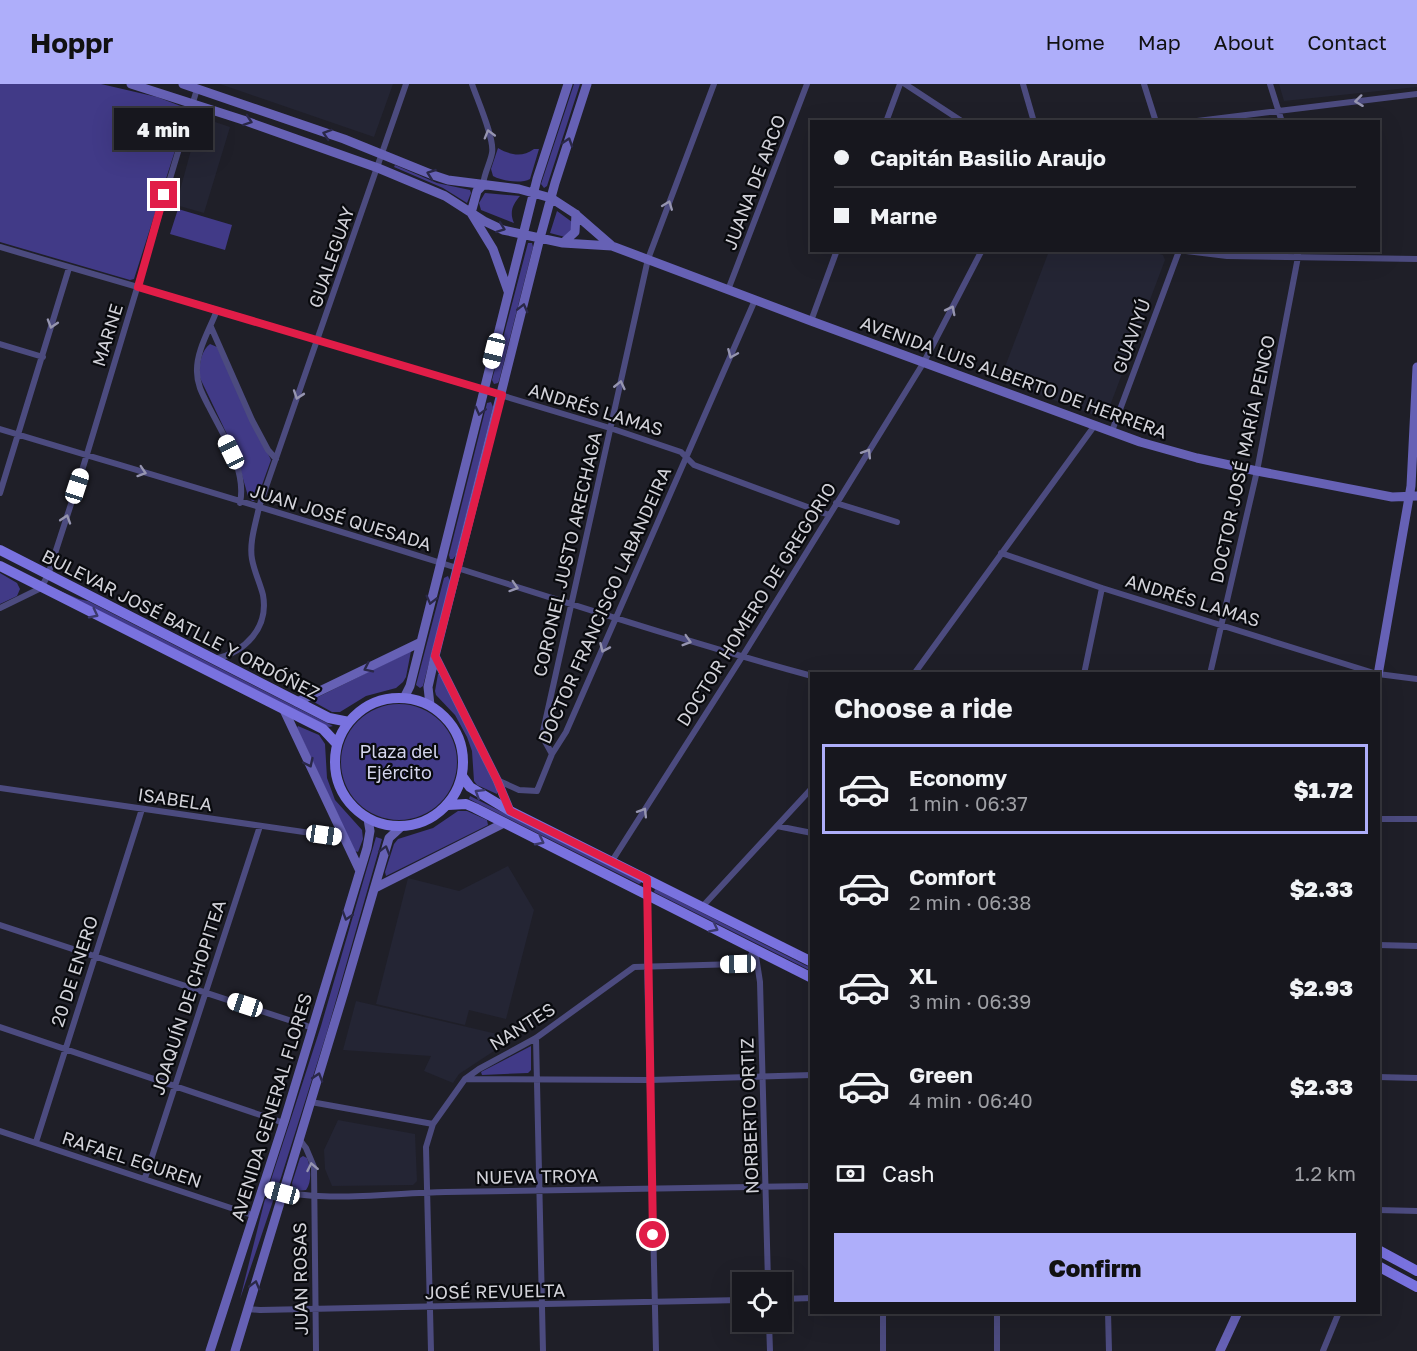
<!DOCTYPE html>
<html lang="en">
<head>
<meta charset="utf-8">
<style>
  :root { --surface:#17171e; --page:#24242b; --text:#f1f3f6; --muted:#9e9fa4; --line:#36363c; --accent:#aeaefa }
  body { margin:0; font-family:"Golos Text",sans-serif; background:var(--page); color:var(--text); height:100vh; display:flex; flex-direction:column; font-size:22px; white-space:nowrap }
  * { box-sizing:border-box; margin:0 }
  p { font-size:20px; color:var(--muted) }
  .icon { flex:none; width:33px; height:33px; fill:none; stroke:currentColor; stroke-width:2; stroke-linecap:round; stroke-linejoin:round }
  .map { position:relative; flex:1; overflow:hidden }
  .panel { position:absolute; left:810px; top:588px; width:570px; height:642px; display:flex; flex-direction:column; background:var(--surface); border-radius:0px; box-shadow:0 6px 24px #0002,0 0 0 2px var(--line) }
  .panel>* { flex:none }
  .guide { position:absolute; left:810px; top:36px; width:570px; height:132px; border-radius:0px; box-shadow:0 6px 24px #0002,0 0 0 2px var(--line); display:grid; align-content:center; height:132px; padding:0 24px; background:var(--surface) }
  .controls { position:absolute; left:732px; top:1188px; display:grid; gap:12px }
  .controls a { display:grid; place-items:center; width:60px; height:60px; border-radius:0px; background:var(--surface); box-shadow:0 6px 24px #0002,0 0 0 2px var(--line); font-size:30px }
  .end { position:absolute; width:27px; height:27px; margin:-14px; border:8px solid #e11d48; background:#fff; box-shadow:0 0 0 3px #fff }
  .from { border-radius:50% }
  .bubble { position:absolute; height:42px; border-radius:0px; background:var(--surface); box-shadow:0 6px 24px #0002,0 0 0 2px var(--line); font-size:20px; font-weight:800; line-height:42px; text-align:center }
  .car { position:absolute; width:18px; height:36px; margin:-18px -9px; border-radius:8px; box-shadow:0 0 4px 2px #0007; background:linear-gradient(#fff 24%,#345 0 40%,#fff 0 76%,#345 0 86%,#fff 0) }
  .guide b { display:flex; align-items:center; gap:21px; height:57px; font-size:22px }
  .guide b+b { border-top:2px solid var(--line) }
  .guide i { width:15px; height:15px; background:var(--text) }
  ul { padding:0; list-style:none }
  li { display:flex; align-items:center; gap:18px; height:90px; margin:0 12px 9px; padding:0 12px; border:3px solid transparent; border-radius:0px }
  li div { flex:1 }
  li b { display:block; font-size:22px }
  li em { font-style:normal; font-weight:800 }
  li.current { border-color:var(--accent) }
  li>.icon { width:54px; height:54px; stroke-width:1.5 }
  h2 { padding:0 24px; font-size:27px; line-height:72px }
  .pay { display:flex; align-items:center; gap:15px; height:66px; padding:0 24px; font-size:22px }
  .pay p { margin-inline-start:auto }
  .action { display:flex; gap:12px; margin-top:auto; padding:12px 24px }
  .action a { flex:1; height:69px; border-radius:0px; background:var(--accent); color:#111; font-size:24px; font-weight:800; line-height:69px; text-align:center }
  header { display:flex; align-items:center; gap:36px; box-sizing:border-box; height:84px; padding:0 30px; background:var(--accent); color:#111 }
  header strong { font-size:28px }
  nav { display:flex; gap:33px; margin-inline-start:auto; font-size:21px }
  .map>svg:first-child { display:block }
  .built { fill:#242534 }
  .green { fill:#413a87 }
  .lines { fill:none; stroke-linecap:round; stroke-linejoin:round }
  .minor { stroke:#4c4b7f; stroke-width:6 }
  .secondary { stroke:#6661b5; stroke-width:9 }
  .primary { stroke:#7972df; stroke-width:10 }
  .oneway { stroke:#9695b0 }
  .oneway2 { stroke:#2a2848 }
  .oneway3 { stroke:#3b396c }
  .route { stroke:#e11d48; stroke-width:8 }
  .labels { text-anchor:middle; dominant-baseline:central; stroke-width:4.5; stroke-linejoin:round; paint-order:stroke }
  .street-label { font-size:18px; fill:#d2d2d9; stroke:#090a0e }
  .park-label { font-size:18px; fill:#d4d5ec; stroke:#090a0e }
</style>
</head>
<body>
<header>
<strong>Hoppr</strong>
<nav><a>Home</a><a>Map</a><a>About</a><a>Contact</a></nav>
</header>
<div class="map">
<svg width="1417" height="1267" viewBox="0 0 1417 1267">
  <rect width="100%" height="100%" fill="#1f1f28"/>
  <path class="built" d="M 220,0 L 393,0 L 374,53 Z
    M 1279,0 L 1417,0 L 1417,3 L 1284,17 Z
    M 200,33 L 230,43 L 204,129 L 176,121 Z
    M 1147,166 L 1163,171 L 1165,176 L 1105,335 L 1000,296 L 1049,167 Z
    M 508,782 L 534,826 L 506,935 L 469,926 L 465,941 L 376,920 L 408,794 L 459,807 Z
    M 356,917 L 514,954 L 459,990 L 453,999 L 424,987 L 431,972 L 343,966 Z
    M 338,1036 L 415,1050 L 417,1097 L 413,1101 L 332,1102 L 325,1085 L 324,1066 Z"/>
  <path class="green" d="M 0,0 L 101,0 L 157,13 L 186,24 L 187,29 L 134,195 L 130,196 L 0,158 Z
    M 574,0 L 580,0 L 547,102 L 544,104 L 541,100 Z
    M 498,64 C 510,71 522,74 534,65 L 539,65 L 530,95 C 521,100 502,97 493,92 L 491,85 Z
    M 395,81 L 437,99 L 470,106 L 471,109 L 467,119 L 443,104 L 394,83 Z
    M 485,109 L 520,112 C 513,120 509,128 514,139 L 481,126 L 479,119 Z
    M 178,125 L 232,141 L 225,166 L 170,150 Z
    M 557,127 L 572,138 L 572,146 L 565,153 L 550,149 Z
    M 528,159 L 532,159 L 533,163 L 499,297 L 498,299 L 494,300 L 492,296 Z
    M 210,260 L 217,263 L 271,376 L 258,412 L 254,417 L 252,417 L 248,412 L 235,367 L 200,294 C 199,282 200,268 210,260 Z
    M 491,318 L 493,323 L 456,471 L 453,475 L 450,475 L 449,471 L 487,319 Z
    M 0,489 L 17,499 L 20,505 L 17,512 L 0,520 Z
    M 448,492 L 450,497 L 423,602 L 420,604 L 416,601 L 444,494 Z
    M 55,505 L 79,515 L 88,517 L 333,642 L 329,643 Z
    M 411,567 L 406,593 L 403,598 L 396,604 L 366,612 L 340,628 L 332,628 L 314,618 L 314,615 Z
    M 438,590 L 440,590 L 497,706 L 497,710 L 477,701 L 474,697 L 472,667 L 467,653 L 455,631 L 436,611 L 435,607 Z
    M341 678a58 58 0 1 1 116 0a58 58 0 1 1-116 0Z
    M 298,642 L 319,651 L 325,660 L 327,694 L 335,716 L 362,746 L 363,755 L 358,768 L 355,767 L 297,644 Z
    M 470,712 L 641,797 L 641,799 L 639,800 L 469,715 Z
    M 458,727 L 467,727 L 487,736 L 488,741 L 386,792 L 385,788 L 394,760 L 398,755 L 433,744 Z
    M 376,753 L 382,755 L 327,948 L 278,1103 L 269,1102 L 321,942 Z
    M 655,805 L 811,884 L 811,887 L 654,808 Z
    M 531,962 L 531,986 L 528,989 L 482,991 L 481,988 Z
    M 303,1072 L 307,1074 C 311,1083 312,1098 306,1106 L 297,1107 L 293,1104 L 292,1099 L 300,1074 Z
    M 270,1113 L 274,1114 L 240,1215 L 265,1115 Z"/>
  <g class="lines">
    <path class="minor" d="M 472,0 C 477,15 495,55 492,69 C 490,80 484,89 483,101
      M 905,0 L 963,38
      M 1023,0 L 1034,38
      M 1144,0 L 1156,38
      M 1270,0 L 1282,38
      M 886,38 L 900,0
      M 1189,38 L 1417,10
      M 0,163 L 217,226 L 610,344 L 681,368 L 694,381 L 829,431
      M 1178,166 L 1227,172 L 1417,175
      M 728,206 L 807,0
      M 217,226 C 210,245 196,267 197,288 C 197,301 203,311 209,323 C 223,351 247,386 240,419
      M 811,237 L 837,166
      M 211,243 L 252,336 L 268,366 L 276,375
      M 0,260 L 43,273
      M 0,345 C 146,389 293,432 438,478 C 563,517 686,558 812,592
      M 1112,347 L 1179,167
      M 0,409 L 69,184
      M 836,419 L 897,438
      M 1001,469 L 1102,504 L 1377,590
      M 0,524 L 41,504 L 48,491 L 84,380 L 197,5
      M 215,575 C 245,568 269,544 263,511 C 260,499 254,487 252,475 C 249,458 256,439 259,423 L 406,0
      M 914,590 L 1095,341
      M 1084,590 L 1102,504
      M 1210,590 L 1257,387 L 1298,173 L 1297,166
      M 1378,590 L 1417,595
      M 552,670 L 542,652 L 648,175 L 714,0
      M 497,696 L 519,706 L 537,707 L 552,670 L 566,648 L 755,216
      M 0,704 L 345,754
      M 1378,735 L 1417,735
      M 777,742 L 812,749
      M 612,777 L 742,573 L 924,278 L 982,166
      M 647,796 L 647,881 L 656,1267
      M 702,823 L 812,704
      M 0,841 L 313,944
      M 1378,861 L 1417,862
      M 755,866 L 760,898 L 768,1198
      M 0,943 L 284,1039
      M 536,954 L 543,1267
      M 1378,993 L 1417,994
      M 466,995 L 650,996 L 812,991
      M 311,1018 L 433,1040
      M 0,1047 L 255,1132
      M 299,1055 L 306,1064 L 314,1083 L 316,1267
      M 36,1058 L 142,725
      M 145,1094 L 260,742
      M 264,1104 C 323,1120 386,1109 446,1108 C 568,1106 690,1104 812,1102
      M 1378,1126 L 1417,1127
      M 782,1215 L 812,1214
      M 248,1225 L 260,1226 L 742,1216
      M 883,1228 L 883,1267
      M 997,1228 L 997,1267
      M 1108,1228 L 1109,1267
      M 769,1238 L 770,1267
      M 431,1267 L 426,1063 L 433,1040 L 465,995 L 479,985 L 536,954 L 634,883 L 738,880 L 748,877 L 754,865
      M 1323,1267 L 1339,1228"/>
    <path class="secondary" d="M 131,0 L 243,36 L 378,84 L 445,112 L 484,137 L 503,146 L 563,159 L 612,162
      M 183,0 L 344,55 L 433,91 L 448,96 L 519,105 L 551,114 L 574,129 L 612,162 L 811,237 L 1140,358 L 1197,374 L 1257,387 L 1392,413 L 1417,412
      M 483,101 L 477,107 L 471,129 L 493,165 L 508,207
      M 563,159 L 575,148 L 576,130
      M 435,572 L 497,696 L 510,727
      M 1378,591 L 1411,402 L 1417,283
      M 404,614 L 410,602 L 537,95 L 568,0
      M 297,618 L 421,558
      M 430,621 L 428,603 L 435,572 L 540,154 L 555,99 L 587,0
      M 284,626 L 360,787
      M 375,804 L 504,739
      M 210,1267 L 285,1035 L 367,764 L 370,747 L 368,735
      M 235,1267 L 344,908 L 389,754 L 401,743
      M 1220,1267 L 1238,1228"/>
    <path class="primary" d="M 0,466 L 329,634 L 349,638
      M 0,482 L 323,645 L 337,660
      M335 678a64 64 0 1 1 128 0a64 64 0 1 1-128 0Z
      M 462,692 L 470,703 L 510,727 L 812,878
      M 448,721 L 466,720 L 475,724 L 812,894
      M 1378,1166 L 1417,1187
      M 1378,1182 L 1417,1203"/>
  </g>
  <defs><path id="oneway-chevron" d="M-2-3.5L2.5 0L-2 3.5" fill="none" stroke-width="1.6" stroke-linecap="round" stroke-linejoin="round" transform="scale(1.5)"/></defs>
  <g class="oneway">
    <use href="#oneway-chevron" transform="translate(1359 17) rotate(173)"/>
    <use href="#oneway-chevron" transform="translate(489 50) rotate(-106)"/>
    <use href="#oneway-chevron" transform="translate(668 121) rotate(-69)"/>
    <use href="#oneway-chevron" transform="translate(951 226) rotate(-63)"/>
    <use href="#oneway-chevron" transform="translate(52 240) rotate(107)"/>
    <use href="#oneway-chevron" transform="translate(732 270) rotate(113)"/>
    <use href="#oneway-chevron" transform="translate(620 301) rotate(-77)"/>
    <use href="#oneway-chevron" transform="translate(298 311) rotate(109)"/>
    <use href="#oneway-chevron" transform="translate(867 369) rotate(-58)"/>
    <use href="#oneway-chevron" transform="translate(142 388) rotate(18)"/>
    <use href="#oneway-chevron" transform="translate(66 435) rotate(-72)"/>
    <use href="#oneway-chevron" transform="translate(514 503) rotate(18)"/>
    <use href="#oneway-chevron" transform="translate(687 557) rotate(17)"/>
    <use href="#oneway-chevron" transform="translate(604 564) rotate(114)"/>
    <use href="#oneway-chevron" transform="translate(643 728) rotate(-58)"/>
    <use href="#oneway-chevron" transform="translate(312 1083) rotate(-101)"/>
  </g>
  <g class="oneway2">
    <use href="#oneway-chevron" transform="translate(248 37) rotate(19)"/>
    <use href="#oneway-chevron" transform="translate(327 50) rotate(-162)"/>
    <use href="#oneway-chevron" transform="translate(568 58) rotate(-72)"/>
    <use href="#oneway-chevron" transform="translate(431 90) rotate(-160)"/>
    <use href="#oneway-chevron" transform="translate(501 144) rotate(20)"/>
    <use href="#oneway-chevron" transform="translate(523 224) rotate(-76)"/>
    <use href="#oneway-chevron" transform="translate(480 327) rotate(104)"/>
    <use href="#oneway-chevron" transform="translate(431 516) rotate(104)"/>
    <use href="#oneway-chevron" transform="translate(368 584) rotate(154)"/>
    <use href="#oneway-chevron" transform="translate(309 679) rotate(65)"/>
    <use href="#oneway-chevron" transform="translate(385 766) rotate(-74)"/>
    <use href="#oneway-chevron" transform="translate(347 832) rotate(107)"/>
    <use href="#oneway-chevron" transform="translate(318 993) rotate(-73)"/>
    <use href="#oneway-chevron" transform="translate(255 1201) rotate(-75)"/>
  </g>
  <g class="oneway3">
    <use href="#oneway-chevron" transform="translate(94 530) rotate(27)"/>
    <use href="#oneway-chevron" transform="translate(479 709) rotate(-148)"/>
    <use href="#oneway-chevron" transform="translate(540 757) rotate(27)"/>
    <use href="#oneway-chevron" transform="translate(714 844) rotate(27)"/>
  </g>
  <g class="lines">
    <path class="route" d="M 164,111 L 138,203 L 502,311 L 435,572 L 497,696 L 510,727 L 647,795 L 653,1151"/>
  </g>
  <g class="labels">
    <g class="street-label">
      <text transform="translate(754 98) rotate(-69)">JUANA DE ARCO</text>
      <text transform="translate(331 173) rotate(-71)">GUALEGUAY</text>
      <text transform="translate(107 251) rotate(-73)">MARNE</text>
      <text transform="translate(1131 252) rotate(-70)">GUAVIYÚ</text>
      <text transform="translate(1014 293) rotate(20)">AVENIDA LUIS ALBERTO DE HERRERA</text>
      <text transform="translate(596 325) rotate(17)">ANDRÉS LAMAS</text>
      <text transform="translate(1242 375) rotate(-78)">DOCTOR JOSÉ MARÍA PENCO</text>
      <text transform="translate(341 433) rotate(17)">JUAN JOSÉ QUESADA</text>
      <text transform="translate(567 470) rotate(-77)">CORONEL JUSTO ARECHAGA</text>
      <text transform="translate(1193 516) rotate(17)">ANDRÉS LAMAS</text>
      <text transform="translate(756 520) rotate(-58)">DOCTOR HOMERO DE GREGORIO</text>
      <text transform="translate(604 521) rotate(-66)">DOCTOR FRANCISCO LABANDEIRA</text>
      <text transform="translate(181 540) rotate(27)">BULEVAR JOSÉ BATLLE Y ORDÓÑEZ</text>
      <text transform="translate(175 715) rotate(8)">ISABELA</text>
      <text transform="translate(74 887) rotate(-72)">20 DE ENERO</text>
      <text transform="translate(188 913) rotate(-72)">JOAQUÍN DE CHOPITEA</text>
      <text transform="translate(522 942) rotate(-32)">NANTES</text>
      <text transform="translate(271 1023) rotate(-73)">AVENIDA GENERAL FLORES</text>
      <text transform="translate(749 1032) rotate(-92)">NORBERTO ORTIZ</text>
      <text transform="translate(132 1075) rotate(18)">RAFAEL EGUREN</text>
      <text transform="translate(537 1092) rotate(-1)">NUEVA TROYA</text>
      <text transform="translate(300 1195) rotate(-91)">JUAN ROSAS</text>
      <text transform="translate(495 1207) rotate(-1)">JOSÉ REVUELTA</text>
    </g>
    <g class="park-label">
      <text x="399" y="667">Plaza del<tspan x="399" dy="21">Ejército</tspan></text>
    </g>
  </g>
</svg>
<div class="controls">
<a><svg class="icon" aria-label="locate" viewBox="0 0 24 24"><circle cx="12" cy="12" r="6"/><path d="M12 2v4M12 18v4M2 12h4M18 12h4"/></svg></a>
</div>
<i class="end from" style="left:653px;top:1151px"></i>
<i class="end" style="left:164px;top:111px"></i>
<div class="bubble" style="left:114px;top:24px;width:99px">4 min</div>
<i class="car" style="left:494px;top:267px;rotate:194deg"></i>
<i class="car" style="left:231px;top:368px;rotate:334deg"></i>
<i class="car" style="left:77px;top:402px;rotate:18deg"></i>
<i class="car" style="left:324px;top:751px;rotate:98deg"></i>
<i class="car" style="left:738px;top:880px;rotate:269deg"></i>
<i class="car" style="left:245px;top:921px;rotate:288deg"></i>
<i class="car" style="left:282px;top:1109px;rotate:285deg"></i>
<div class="guide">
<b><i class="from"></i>Capitán Basilio Araujo</b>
<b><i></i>Marne</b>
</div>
<section class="panel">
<h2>Choose a ride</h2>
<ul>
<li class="current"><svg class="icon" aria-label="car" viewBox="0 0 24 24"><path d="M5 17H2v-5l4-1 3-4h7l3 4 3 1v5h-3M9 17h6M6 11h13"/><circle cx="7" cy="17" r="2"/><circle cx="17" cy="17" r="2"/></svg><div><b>Economy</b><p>1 min · 06:37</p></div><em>$1.72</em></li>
<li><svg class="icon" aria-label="car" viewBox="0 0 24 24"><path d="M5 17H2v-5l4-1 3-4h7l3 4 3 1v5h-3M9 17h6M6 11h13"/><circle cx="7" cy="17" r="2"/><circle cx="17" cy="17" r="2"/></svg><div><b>Comfort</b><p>2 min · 06:38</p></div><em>$2.33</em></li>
<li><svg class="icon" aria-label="car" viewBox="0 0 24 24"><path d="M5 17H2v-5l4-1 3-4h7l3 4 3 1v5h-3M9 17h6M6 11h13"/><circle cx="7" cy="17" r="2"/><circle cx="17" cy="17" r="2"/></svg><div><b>XL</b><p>3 min · 06:39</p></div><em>$2.93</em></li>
<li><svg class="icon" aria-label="car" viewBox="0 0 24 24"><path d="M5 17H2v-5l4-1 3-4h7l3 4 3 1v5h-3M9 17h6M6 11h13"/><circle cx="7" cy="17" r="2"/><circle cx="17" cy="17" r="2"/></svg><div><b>Green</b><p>4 min · 06:40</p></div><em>$2.33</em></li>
</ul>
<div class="pay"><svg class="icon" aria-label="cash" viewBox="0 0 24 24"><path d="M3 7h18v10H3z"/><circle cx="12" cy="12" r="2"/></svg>Cash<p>1.2 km</p></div>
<div class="action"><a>Confirm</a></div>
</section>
</div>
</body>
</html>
